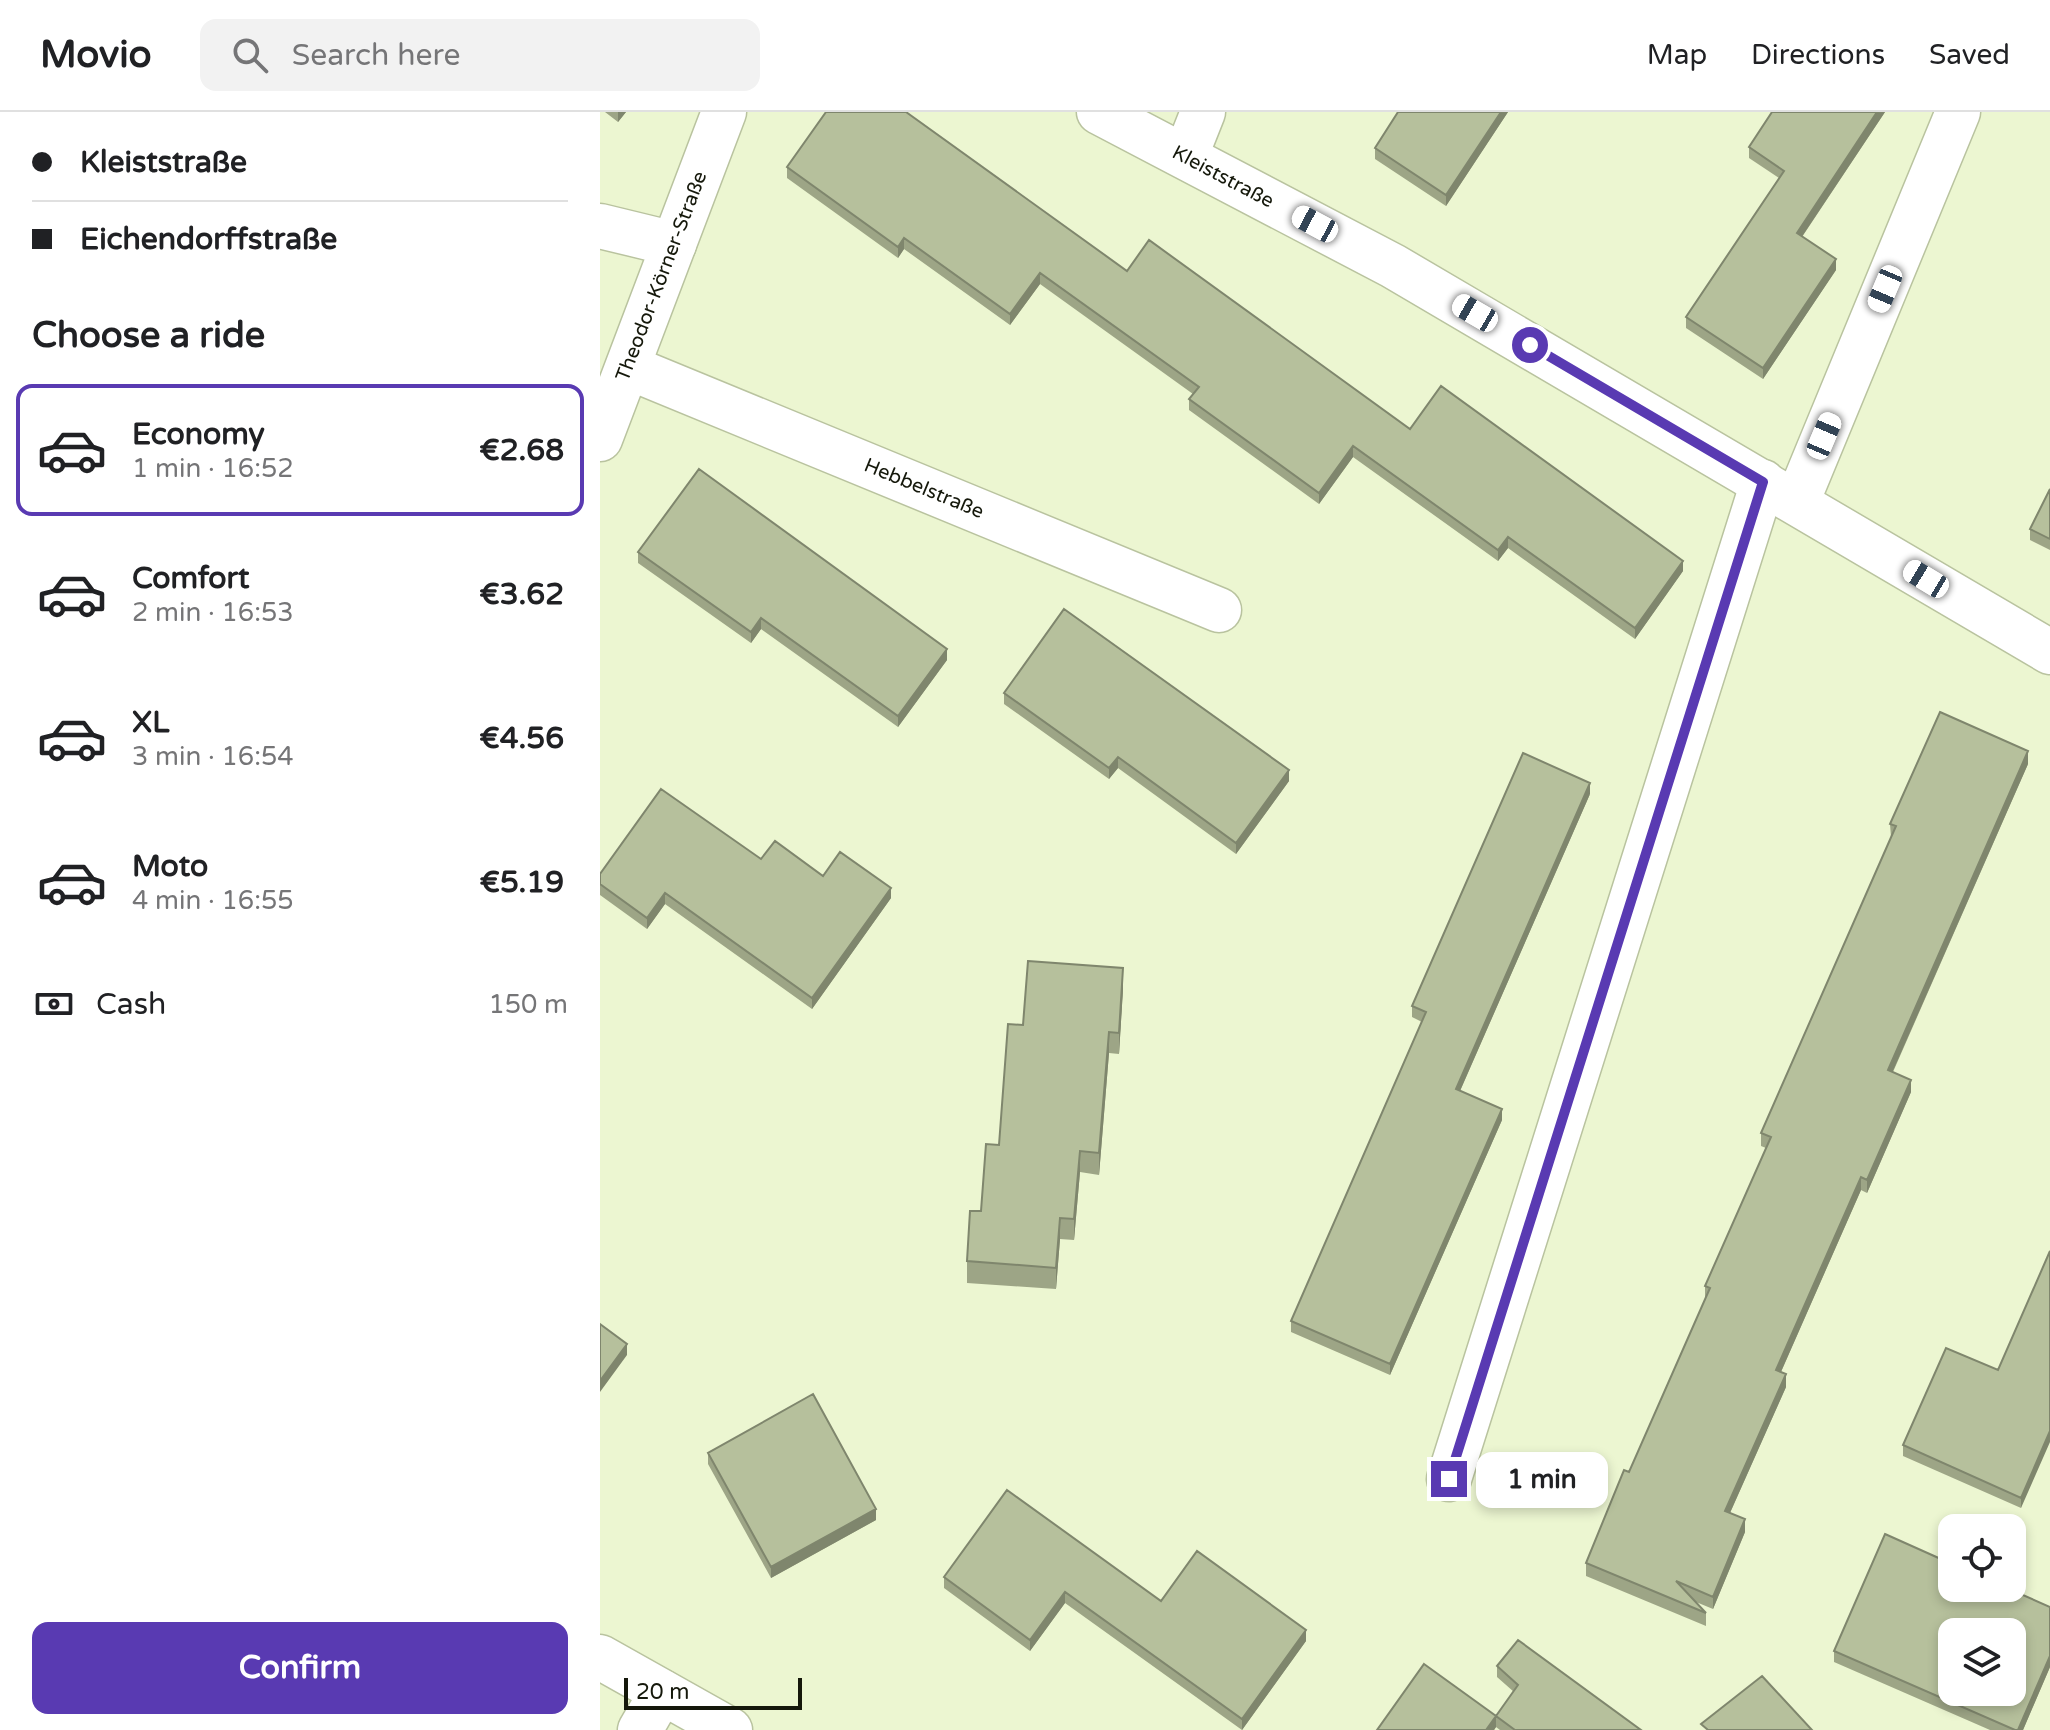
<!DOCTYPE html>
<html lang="en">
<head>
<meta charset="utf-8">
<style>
  :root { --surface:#fff; --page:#f2f2f2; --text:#202124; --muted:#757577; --line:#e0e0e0; --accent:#593ab2 }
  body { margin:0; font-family:"Varela Round",sans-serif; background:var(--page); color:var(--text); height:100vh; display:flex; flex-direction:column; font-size:30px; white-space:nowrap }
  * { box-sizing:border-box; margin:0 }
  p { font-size:26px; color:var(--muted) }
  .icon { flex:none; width:44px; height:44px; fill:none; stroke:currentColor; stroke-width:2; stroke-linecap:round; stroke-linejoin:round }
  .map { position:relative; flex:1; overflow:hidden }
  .sheet { display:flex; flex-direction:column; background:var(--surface); width:600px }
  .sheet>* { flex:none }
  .guide { display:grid; align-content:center; height:176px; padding:0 32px; background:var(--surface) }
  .fabs { position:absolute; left:1338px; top:1402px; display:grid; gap:16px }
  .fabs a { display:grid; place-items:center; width:88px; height:88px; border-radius:16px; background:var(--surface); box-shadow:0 4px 12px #0003; font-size:40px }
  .scale { position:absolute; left:24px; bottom:20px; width:178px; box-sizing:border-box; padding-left:8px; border:4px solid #15180b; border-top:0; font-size:22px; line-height:28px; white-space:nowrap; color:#15180b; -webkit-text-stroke:6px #fff; paint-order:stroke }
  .end { position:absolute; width:36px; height:36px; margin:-18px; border:10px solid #593ab2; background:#fff; box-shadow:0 0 0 4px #fff }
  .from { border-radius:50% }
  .bubble { position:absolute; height:56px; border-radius:16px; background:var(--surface); box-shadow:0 4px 12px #0003; font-size:26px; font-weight:700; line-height:56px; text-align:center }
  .car { position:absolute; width:24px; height:48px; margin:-24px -12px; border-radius:10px; box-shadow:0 0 6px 2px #0007; background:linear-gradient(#fff 24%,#345 0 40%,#fff 0 76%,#345 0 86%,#fff 0) }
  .guide b { display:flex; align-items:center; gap:28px; height:76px; font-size:30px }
  .guide b+b { border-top:2px solid var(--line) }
  .guide i { width:20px; height:20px; background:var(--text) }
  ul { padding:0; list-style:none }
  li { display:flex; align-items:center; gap:24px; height:132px; margin:0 16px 12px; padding:0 16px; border:4px solid transparent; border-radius:16px }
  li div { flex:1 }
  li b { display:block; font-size:30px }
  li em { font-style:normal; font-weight:700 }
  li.on { border-color:var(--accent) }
  li>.icon { width:72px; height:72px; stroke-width:1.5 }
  h2 { padding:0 32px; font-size:36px; line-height:96px }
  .pay { display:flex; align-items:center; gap:20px; height:88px; padding:0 32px; font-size:30px }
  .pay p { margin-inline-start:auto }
  .button { display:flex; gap:16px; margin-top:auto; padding:16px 32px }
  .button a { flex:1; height:92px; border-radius:16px; background:var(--accent); color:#fff; font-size:32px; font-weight:700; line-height:92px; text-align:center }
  header { display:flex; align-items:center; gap:48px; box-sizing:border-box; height:112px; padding:0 40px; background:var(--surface); border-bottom:2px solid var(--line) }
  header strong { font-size:38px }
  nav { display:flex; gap:44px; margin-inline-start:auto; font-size:28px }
  .search { width:560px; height:72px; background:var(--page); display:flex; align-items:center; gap:20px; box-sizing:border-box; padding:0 28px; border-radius:16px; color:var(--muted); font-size:30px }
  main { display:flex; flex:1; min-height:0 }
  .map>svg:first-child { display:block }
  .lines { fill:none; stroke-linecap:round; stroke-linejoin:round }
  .street-casing { stroke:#b9c39f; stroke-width:47 }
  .street { stroke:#fff; stroke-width:44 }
  .wall { fill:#9da586 }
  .shaded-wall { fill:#7f866d }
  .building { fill:#b6c09c; stroke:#7f866d; stroke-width:2; fill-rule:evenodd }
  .route { stroke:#593ab2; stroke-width:10 }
  .labels { text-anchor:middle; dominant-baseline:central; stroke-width:8; stroke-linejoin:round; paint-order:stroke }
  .street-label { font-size:20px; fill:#15180b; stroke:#fff }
</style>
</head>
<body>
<header>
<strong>Movio</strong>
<div class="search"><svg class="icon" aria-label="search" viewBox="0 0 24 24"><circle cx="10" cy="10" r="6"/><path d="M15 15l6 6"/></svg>Search here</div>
<nav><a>Map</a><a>Directions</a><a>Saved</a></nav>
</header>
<main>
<section class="sheet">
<div class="guide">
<b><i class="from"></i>Kleiststraße</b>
<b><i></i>Eichendorffstraße</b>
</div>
<h2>Choose a ride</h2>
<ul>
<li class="on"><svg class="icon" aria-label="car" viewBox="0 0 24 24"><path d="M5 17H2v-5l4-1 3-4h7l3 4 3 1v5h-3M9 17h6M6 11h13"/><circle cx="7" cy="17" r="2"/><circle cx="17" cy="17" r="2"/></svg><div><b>Economy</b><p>1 min · 16:52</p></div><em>€2.68</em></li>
<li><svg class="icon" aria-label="car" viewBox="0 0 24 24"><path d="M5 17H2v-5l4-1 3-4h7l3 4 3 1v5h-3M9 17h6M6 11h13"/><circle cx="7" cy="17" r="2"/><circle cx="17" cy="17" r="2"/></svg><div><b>Comfort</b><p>2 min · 16:53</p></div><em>€3.62</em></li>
<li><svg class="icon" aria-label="car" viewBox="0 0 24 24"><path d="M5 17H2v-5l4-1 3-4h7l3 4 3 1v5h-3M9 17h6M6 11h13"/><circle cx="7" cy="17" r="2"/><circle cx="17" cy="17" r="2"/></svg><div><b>XL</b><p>3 min · 16:54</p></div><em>€4.56</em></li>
<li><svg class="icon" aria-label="car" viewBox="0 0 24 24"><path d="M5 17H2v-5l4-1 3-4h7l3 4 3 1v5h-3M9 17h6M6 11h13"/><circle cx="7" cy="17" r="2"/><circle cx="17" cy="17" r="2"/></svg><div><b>Moto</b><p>4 min · 16:55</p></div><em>€5.19</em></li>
</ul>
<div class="pay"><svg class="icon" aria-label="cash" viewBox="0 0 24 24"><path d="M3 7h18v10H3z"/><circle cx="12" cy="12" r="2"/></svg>Cash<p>150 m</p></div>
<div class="button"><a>Confirm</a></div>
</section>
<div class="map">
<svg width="1450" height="1618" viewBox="0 0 1450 1618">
  <rect width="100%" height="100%" fill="#ecf6d1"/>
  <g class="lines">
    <g class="street-casing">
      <g id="street">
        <path id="s1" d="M 499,0 L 793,154 L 1450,540"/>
        <path d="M 586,43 L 603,0"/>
        <path d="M 0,114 L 74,132"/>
        <path id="s2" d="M 28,255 L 619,498"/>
        <path id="s3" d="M 0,327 L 124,0"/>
        <path d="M 1197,390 L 1358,0"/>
        <path d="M 849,1367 L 1163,370"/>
        <path d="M 0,1545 L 130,1618"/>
        <path d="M 40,1618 L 62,1580"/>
      </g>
    </g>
    <use href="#street" class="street"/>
  </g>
  <path class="wall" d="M 5,0 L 26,0 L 18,10 Z
    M 798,0 L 908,0 L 846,94 L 775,47 L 775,36 Z
    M 1172,0 L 1285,0 L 1202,125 L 1236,158 L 1163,267 L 1086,216 L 1086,205 L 1179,66 L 1149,46 L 1149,35 Z
    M 187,55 L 527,159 L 810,317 L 1083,459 L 1035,527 L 908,436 L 898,449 L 753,345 L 719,392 L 589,298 L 589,287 L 593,282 L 440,172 L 410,213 L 304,137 L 298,146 L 187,66 Z
    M 1450,377 L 1450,438 L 1430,428 L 1430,417 Z
    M 38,440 L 347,548 L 298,615 L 161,517 L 151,531 L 38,451 Z
    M 404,581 L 689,669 L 636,742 L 518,656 L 509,667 L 404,592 Z
    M 1428,652 L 1293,960 L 1311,980 L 1267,1081 L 1261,1078 L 1181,1260 L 1186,1275 L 1130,1401 L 1145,1420 L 1113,1497 L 1096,1490 L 1106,1501 L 1106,1514 L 986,1464 L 986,1451 L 1029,1360 L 1105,1187 L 1105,1174 L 1166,1036 L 1161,1034 L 1161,1021 L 1291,725 L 1290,712 Z
    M 990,682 L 860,979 L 902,1008 L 790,1263 L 691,1220 L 691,1209 L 822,910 L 812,905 L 812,894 Z
    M 161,747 L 223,764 L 291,786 L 212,897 L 65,792 L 47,817 L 0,783 L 0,762 Z
    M 523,877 L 519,942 L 509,941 L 499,1063 L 480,1060 L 474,1128 L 460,1127 L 456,1177 L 367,1171 L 367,1149 L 399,1033 L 423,913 Z
    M 1450,1139 L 1421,1396 L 1303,1344 L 1303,1333 L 1398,1258 Z
    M 108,1341 L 276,1408 L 171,1466 L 108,1352 Z
    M 344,1465 L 561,1489 L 706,1529 L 642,1618 L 465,1491 L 430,1539 L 344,1476 Z
    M 1234,1539 L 1450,1555 L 1423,1618 L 1390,1618 L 1234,1550 Z
    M 897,1554 L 1041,1618 L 900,1618 L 896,1615 L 894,1618 L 777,1618 L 896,1604 L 914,1580 L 897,1565 Z"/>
  <path class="shaded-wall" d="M 18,0 L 26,0 L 18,10 Z
    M 901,0 L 908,0 L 846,94 L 846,83 Z
    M 1277,0 L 1285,0 L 1197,132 L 1197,121 Z
    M 304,126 L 304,137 L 298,146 L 298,135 Z
    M 1236,147 L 1236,158 L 1163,267 L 1163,256 Z
    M 440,161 L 440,172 L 410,213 L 410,202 Z
    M 753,334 L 753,345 L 719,392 L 719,381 Z
    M 908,425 L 908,436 L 898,449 L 898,438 Z
    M 1083,449 L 1083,459 L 1035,527 L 1035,516 Z
    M 161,506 L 161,517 L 151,531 L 151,520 Z
    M 347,537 L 347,548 L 298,615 L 298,604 Z
    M 1428,639 L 1428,652 L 1288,970 L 1288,958 Z
    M 518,645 L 518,656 L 509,667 L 509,656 Z
    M 689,658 L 689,669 L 636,742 L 636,731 Z
    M 990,671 L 990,682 L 856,988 L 856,977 Z
    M 291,776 L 291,786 L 212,897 L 212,886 Z
    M 65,781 L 65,792 L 47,817 L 47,806 Z
    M 523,856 L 523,877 L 519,942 L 519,921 Z
    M 509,920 L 509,941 L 499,1063 L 499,1041 Z
    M 1311,968 L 1311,980 L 1267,1081 L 1267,1068 Z
    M 902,997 L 902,1008 L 790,1263 L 790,1252 Z
    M 480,1039 L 480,1060 L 474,1128 L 474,1107 Z
    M 1261,1065 L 1261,1078 L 1176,1271 L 1176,1258 Z
    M 460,1106 L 460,1127 L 456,1177 L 456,1156 Z
    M 27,1232 L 27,1243 L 0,1280 L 0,1269 Z
    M 1186,1262 L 1186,1275 L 1125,1412 L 1125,1399 Z
    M 1450,1319 L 1450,1330 L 1421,1396 L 1421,1386 Z
    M 276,1397 L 276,1408 L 171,1466 L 171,1455 Z
    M 1145,1407 L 1145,1420 L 1113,1497 L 1113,1485 Z
    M 465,1480 L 465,1491 L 430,1539 L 430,1528 Z
    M 706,1518 L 706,1529 L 642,1618 L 642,1607 Z
    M 1450,1544 L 1450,1555 L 1423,1618 L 1418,1618 Z
    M 896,1604 L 896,1615 L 894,1618 L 886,1618 Z"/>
  <path class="building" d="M 226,0 L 306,0 L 527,159 L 549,128 L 810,317 L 841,274 L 1083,449 L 1035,516 L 908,425 L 898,438 L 753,334 L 719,381 L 589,287 L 599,275 L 440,161 L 410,202 L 304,126 L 298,135 L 187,55 Z
    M 798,0 L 901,0 L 846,83 L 775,36 Z
    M 1172,0 L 1277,0 L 1197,121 L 1236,147 L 1163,256 L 1086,205 L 1184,59 L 1149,35 Z
    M 99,357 L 347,537 L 298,604 L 161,506 L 151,520 L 38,440 Z
    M 1450,377 L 1450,427 L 1430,417 Z
    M 464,497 L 689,658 L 636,731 L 518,645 L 509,656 L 404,581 Z
    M 1340,600 L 1428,639 L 1288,958 L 1311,968 L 1267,1068 L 1261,1065 L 1176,1258 L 1186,1262 L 1125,1399 L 1145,1407 L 1113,1485 L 1076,1469 L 1106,1501 L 986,1451 L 1024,1358 L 1029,1360 L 1110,1176 L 1105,1174 L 1171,1025 L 1161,1021 L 1296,714 L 1290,712 Z
    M 923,641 L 990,671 L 856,977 L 902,997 L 790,1252 L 691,1209 L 826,900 L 812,894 Z
    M 61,677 L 161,747 L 175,729 L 223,764 L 240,740 L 291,776 L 212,886 L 65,781 L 47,806 L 0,772 L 0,762 Z
    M 428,849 L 523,856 L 519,921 L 509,920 L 499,1041 L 480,1039 L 474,1107 L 460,1106 L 456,1156 L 367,1149 L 370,1099 L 381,1099 L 386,1032 L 399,1033 L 408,912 L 423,913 Z
    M 1450,1139 L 1450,1319 L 1421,1386 L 1303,1333 L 1346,1236 L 1398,1258 Z
    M 0,1212 L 27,1232 L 0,1269 Z
    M 213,1282 L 276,1397 L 171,1455 L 108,1341 Z
    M 407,1378 L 561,1489 L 597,1439 L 706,1518 L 642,1607 L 465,1480 L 430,1528 L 344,1465 Z
    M 1285,1422 L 1352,1452 L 1352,1476 L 1407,1476 L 1450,1495 L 1450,1544 L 1418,1618 L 1415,1618 L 1234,1539 ZM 1352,1520 L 1412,1520 L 1412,1580 L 1352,1580 Z
    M 918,1528 L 1041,1618 L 915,1618 L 896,1604 L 918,1573 L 897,1554 Z
    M 824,1552 L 896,1604 L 886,1618 L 777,1618 Z
    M 1162,1564 L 1212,1618 L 1108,1618 L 1101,1612 Z"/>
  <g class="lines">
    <path class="route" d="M 849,1367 L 1163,370 L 930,233"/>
  </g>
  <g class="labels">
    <g class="street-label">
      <text stroke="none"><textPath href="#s1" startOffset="140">Kleiststraße</textPath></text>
      <text stroke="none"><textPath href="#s3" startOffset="174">Theodor-Körner-Straße</textPath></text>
      <text stroke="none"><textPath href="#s2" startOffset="320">Hebbelstraße</textPath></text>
    </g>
  </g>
</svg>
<div class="fabs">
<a><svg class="icon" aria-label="locate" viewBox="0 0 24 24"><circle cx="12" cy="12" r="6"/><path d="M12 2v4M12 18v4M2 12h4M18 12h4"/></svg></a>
<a><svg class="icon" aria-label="layers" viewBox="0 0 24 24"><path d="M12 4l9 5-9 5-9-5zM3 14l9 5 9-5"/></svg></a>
</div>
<div class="scale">20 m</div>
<i class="end from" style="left:930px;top:233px"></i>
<i class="end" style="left:849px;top:1367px"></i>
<div class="bubble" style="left:876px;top:1340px;width:132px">1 min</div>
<i class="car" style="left:715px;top:112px;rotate:298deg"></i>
<i class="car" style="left:1285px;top:177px;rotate:203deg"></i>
<i class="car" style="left:875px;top:201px;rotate:300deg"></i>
<i class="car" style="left:1224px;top:324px;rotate:23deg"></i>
<i class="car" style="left:1326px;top:467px;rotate:301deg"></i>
</div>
</main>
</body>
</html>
